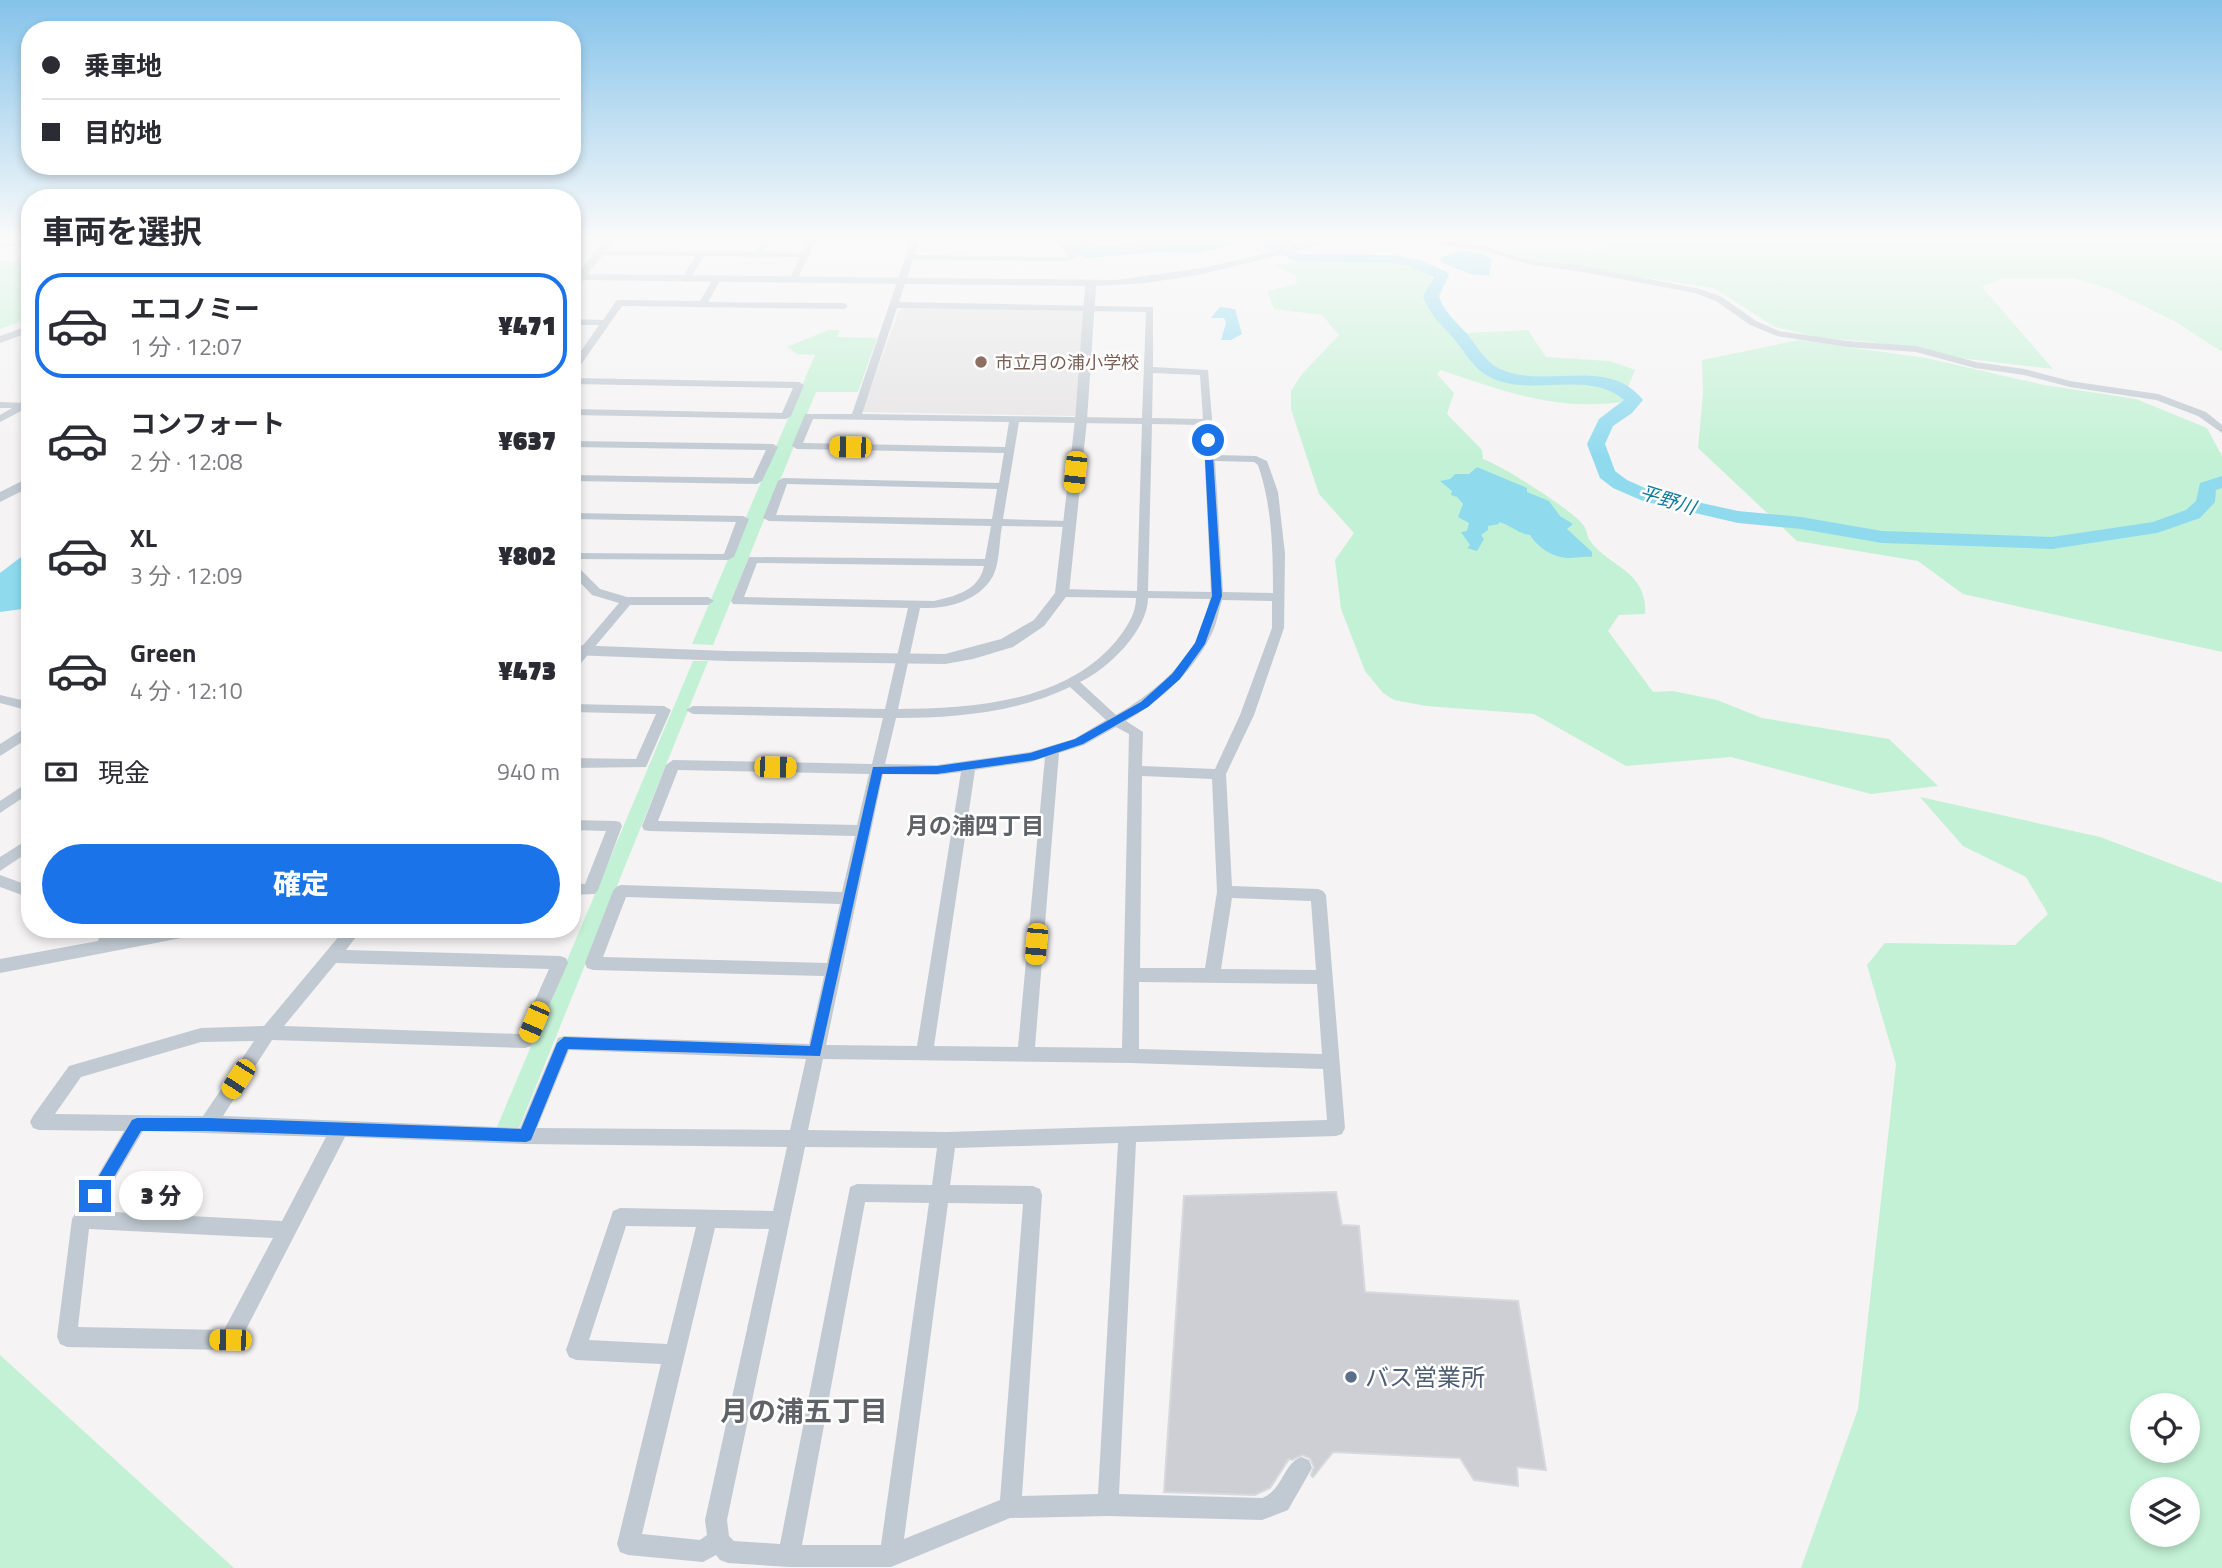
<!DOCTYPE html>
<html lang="ja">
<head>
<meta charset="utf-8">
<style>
  :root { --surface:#fff; --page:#f2f2f3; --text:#2b2b33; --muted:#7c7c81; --line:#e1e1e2; --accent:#1a73e8 }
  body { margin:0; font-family:"Titillium Web","Noto Sans JP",sans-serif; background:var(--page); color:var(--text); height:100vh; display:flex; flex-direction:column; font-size:26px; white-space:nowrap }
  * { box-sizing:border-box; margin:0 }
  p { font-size:23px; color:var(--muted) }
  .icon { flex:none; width:38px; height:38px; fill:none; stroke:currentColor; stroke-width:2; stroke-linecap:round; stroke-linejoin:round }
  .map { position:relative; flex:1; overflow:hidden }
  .panel { position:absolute; left:21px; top:189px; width:560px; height:749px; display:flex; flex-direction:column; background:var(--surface); border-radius:28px; box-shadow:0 4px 10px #0003 }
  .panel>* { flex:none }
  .guide { position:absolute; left:21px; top:21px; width:560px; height:154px; border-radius:28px; box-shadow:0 4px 10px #0003; display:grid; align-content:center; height:154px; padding:0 21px; background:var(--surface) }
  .controls { position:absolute; left:2130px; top:1393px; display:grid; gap:14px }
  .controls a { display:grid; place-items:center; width:70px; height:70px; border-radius:50%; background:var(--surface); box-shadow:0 4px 10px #0003; font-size:35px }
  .end { position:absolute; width:32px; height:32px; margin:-16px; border:9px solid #1a73e8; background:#fff; box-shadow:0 0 0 4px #fff }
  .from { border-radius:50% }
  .bubble { position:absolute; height:49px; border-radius:24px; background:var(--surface); box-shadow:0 4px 10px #0003; font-size:23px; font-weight:800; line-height:49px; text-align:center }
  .car { position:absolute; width:21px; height:42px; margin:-21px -10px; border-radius:9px; box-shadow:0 0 5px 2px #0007; background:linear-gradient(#f5c518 24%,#345 0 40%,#f5c518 0 76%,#345 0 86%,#f5c518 0) }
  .guide b { display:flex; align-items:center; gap:24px; height:66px; font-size:26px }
  .guide b+b { border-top:2px solid var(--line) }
  .guide i { width:18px; height:18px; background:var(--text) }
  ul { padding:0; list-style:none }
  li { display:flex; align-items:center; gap:21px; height:105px; margin:0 14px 10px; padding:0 7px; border:4px solid transparent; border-radius:28px }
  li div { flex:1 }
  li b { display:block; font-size:26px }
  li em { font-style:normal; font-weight:800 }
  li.active { border-color:var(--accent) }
  li>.icon { width:63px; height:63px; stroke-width:1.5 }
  h2 { padding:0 21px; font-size:32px; line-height:84px }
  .pay { display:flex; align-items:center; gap:18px; height:77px; padding:0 21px; font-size:26px }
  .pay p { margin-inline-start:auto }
  .button { display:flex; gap:14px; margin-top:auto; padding:14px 21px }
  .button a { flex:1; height:80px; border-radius:42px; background:var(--accent); color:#fff; font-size:28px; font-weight:800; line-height:80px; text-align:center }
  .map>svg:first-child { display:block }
  .education { fill:#e6e4e5 }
  .green { fill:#c3f1d5; fill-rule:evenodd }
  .water { fill:#90daee }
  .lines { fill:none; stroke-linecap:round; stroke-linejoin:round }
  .river { fill:#90daee; fill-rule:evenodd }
  .building { fill:#cdcfd5; stroke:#d7d9de; stroke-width:2 }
  .minor { fill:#c1cad2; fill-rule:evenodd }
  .tertiary { fill:#c1cad2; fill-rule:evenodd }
  .route { fill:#1a73e8 }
  .education-dot { fill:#8d6e63; stroke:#fff; stroke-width:2.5 }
  .service-dot { fill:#5c6f8a; stroke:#fff; stroke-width:2.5 }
  .labels { text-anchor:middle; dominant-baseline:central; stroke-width:5; stroke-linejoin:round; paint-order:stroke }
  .far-education-label { font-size:18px; fill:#785e54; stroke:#fff; text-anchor:start }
  .far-water-label { font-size:19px; font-style:italic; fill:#0c7c9b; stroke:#fff }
  .neighbourhood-label { font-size:23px; font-weight:bold; fill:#5f6368; stroke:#fff }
  .near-service-label { font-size:24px; fill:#4e5e75; stroke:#fff; text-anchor:start }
  .near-neighbourhood-label { font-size:28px; font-weight:bold; fill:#5f6368; stroke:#fff }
</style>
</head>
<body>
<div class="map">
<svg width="2222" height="1568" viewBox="0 0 2222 1568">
  <rect width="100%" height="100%" fill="#f5f3f3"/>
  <path class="education" d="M 904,308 L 1087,311 L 1075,416 L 862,412 L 899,310 Z"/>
  <path class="green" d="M 1607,238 L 2222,238 L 2222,352 L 2176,322 L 2107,288 L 2073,278 L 2002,278 L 1982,287 L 2053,369 L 1943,356 L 1873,342 L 1821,338 L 1775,327 L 1714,288 L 1529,260 L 1504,250 L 1592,253 L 1604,250 Z
    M 0,261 L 30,262 L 30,318 L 0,329 Z
    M 1304,262 L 1389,262 L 1429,271 L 1445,316 L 1467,333 L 1528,330 L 1546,357 L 1610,361 L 1635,370 L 1622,402 C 1555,411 1503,391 1441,370 L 1437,374 L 1454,393 L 1447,414 L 1482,450 L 1483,459 C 1504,467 1573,510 1584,526 C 1587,530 1587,537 1590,541 C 1609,567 1648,571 1645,614 L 1619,615 L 1608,631 L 1653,692 L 1673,691 L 1717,700 L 1762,718 L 1889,739 L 1938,786 L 1871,794 L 1731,757 L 1626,766 L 1534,714 L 1426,706 L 1394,700 L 1383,693 L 1365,671 L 1341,609 L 1335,560 L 1354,533 L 1319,494 L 1291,409 L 1291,391 L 1302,374 L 1339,335 L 1322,315 L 1274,309 L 1267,291 L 1297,284 L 1296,275 L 1273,265 Z
    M 828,330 L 840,330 L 837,337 L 877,338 L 858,392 L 816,392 L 713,645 L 692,644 L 815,355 L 797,354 L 787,347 Z
    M 1799,340 L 1926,358 L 2044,385 L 2136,399 L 2207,428 L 2222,456 L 2222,652 L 1963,594 L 1918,561 L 1797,541 L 1698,448 L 1703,393 L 1702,360 Z
    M 693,661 L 708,661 L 519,1128 L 497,1127 Z
    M 1920,797 L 2100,837 L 2222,883 L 2222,1568 L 1801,1568 L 1858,1409 L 1896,1064 L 1867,965 L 1885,943 L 2015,945 L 2048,914 L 2026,877 L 1963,846 ZM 2188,1405 L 2188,1451 L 2142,1451 L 2142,1405 ZM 2188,1489 L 2188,1535 L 2142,1535 L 2142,1489 Z
    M 0,1355 L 234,1568 L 0,1568 Z"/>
  <path class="water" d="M 1459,250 L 1483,254 L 1492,259 L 1489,276 L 1470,274 L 1441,262 L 1440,258 Z
    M 1220,307 L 1235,309 L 1242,334 L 1231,340 L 1221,340 L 1226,323 L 1224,318 L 1211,318 Z
    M 1477,467 L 1527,488 L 1527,492 L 1549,501 L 1560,516 L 1573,524 L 1567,529 L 1592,552 L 1592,557 C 1582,556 1577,558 1569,558 C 1554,558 1538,548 1530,535 C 1518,534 1511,525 1499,522 L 1499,524 L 1488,526 L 1488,530 L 1481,535 L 1484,539 L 1477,551 L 1467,548 L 1470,545 L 1461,532 L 1467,531 L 1469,523 L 1458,517 L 1463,504 L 1457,497 L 1451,495 L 1452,491 L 1440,481 L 1450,479 L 1455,474 L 1469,474 Z
    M 30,555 L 30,608 L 0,612 L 0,573 L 21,557 Z"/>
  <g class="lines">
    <path class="river" d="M 1063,238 L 1077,238 L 1084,248 L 1090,250 L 1159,244 L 1201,245 L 1226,238 L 1272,238 L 1300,254 L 1394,255 L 1420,260 L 1447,272 L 1449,275 L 1439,296 C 1444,313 1456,321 1467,334 C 1477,346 1485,362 1500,369 C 1544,390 1608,355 1643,400 L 1632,413 L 1613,426 L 1605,444 L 1615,471 L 1627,480 L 1656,493 L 1738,511 L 1801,517 L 1882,531 L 2052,537 L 2153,522 L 2186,510 L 2196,501 L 2200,483 L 2222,476 L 2222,488 L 2216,490 L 2215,502 L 2200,518 L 2157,533 L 2052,549 L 1882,543 L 1801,529 L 1738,523 L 1643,501 L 1613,488 L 1600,478 L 1587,444 L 1599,419 L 1624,400 C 1585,367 1525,402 1483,373 C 1471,364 1464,351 1455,340 C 1442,325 1429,315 1423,296 L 1434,277 L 1411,267 L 1394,263 L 1297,262 L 1250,239 L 1201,253 L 1159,252 L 1089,258 L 1074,254 Z"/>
  </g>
  <path class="building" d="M 1336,1192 L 1342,1225 L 1359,1226 L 1365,1292 L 1518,1301 L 1546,1470 L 1517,1467 L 1518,1486 L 1474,1480 L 1460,1458 L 1333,1452 L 1313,1477 L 1311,1475 L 1314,1467 L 1310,1458 L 1302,1455 L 1292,1460 L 1289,1459 L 1270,1488 L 1255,1495 L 1164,1492 L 1184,1196 Z"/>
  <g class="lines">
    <path class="minor" d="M 763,238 L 771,238 L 764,252 L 802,253 L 809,238 L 817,238 L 796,282 L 789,280 L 800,257 L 704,256 L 689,281 L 686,282 L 682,279 L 695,256 L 599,255 L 595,253 L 599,251 L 756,252 Z
      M 912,238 L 920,238 L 915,255 L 1068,257 L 1054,238 L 1102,246 L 1234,238 C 1215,249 1190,246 1169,247 C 1136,249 1103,254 1070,247 L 1077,256 L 1070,261 L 913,260 L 899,302 L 1153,307 L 1153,367 L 1208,370 L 1215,455 L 1256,456 L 1267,461 L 1278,492 L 1285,554 L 1284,628 L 1254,715 L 1226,774 L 1232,886 L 1318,889 L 1323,891 L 1326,895 L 1345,1128 L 1342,1134 L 1336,1136 L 1136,1142 L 1119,1494 L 1262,1498 C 1284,1489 1282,1465 1301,1457 L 1309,1460 L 1312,1468 L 1288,1510 L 1262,1520 L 1108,1516 L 1010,1518 L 891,1567 L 789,1567 L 728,1563 L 720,1560 L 716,1555 L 703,1562 L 628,1555 L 620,1552 L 617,1544 L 661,1364 L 576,1360 L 569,1357 L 566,1350 L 611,1217 L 613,1211 L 620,1208 L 773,1211 L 787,1147 L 525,1144 L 345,1137 L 237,1347 L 230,1350 L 67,1347 L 60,1344 L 57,1337 L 72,1219 L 124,1131 L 39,1130 L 33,1128 L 30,1122 L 33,1116 L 69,1066 L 201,1028 L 264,1026 L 345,929 L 362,929 L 346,950 L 560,956 L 566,958 L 568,963 L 531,1046 L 525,1048 L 272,1040 L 223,1116 L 520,1128 L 558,1038 L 564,1036 L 809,1044 L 824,976 L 593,970 L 587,968 L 585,963 L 613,891 L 616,887 L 621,885 L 842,892 L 855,836 L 649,831 L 644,830 L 642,826 L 666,765 L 673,760 L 872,764 L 883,718 L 693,714 L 686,710 L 693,706 L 885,709 L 908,608 L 733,604 L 731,601 L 749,557 L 985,559 L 991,526 L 769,521 L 763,518 L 778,481 L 783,478 L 999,483 L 1004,453 L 797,449 L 792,446 L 805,414 L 852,414 ZM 897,308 L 1146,312 L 1142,418 L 862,414 ZM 1153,373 L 1200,375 L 1203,419 L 1152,418 ZM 813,419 L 1009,422 L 1005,447 L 803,443 ZM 1019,422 L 1142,424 L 1137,591 L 1062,589 L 1056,593 L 1062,597 L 1136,598 C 1136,613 1128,625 1120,636 C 1070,702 973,709 898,709 L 920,608 C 948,609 979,601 993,576 C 1000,562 999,541 1002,526 L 1069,527 L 1075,524 L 1069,521 L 1003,519 ZM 1152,424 L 1203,425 L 1211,592 L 1148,591 ZM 1215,461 L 1254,462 L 1258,465 C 1272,506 1273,549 1273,593 L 1223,592 ZM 787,484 L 997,489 L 992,519 L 776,515 ZM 757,563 L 984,566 C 979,591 955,596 934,601 L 744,597 ZM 1148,598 L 1210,599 C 1207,610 1205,621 1201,631 C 1185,667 1149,696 1116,715 L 1080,682 C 1108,669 1148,630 1148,598 ZM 1222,600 L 1272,601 L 1272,628 L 1240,715 L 1215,769 L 1142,766 L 1143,732 L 1126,721 C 1161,701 1196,669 1213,631 C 1217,622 1219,610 1222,600 ZM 1070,687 L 1106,720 L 1074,739 L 1030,752 L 937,765 L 885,764 L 896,718 C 954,718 1016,713 1070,687 ZM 1116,727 L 1129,734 L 1122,1048 L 1035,1047 L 1059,753 L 1084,745 ZM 1045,757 L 1018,1047 L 934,1046 L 975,770 L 1031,762 ZM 678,770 L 869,774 L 857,825 L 658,821 ZM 961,772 L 917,1046 L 826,1045 L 883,774 L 937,775 ZM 1142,776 L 1212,779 L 1217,892 L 1205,968 L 1140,968 ZM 626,897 L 840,904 L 827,963 L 603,957 ZM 1232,898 L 1311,901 L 1316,970 L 1221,969 ZM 336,963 L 549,969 L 520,1034 L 284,1026 ZM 1139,982 L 1317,984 L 1322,1054 L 1139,1049 ZM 254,1041 L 203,1116 L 55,1114 L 81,1077 L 201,1042 ZM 569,1050 L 806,1059 L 790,1130 L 537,1128 ZM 823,1059 L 1130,1063 L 1323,1069 L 1327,1120 L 947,1132 L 808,1130 ZM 143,1131 L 326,1137 L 282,1221 L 96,1211 ZM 1118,1143 L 1098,1494 L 1022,1496 L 1042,1195 L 1040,1189 L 1033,1186 L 950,1185 L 955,1148 ZM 805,1147 L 937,1148 L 932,1185 L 857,1184 L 850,1187 L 780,1544 L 734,1541 L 729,1536 L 727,1520 ZM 865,1202 L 929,1203 L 881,1545 L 802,1545 ZM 948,1203 L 1023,1204 L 1000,1500 L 904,1539 ZM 626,1226 L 696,1227 L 667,1344 L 589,1340 ZM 715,1228 L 769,1229 L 705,1520 L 707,1535 L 700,1540 L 642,1534 ZM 89,1229 L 273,1238 L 224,1330 L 78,1327 Z
      M 1275,238 L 1286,238 L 1306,249 L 1299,251 Z
      M 1428,238 L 1440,238 L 1489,248 L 1533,261 L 1577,265 L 1700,289 L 1722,297 L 1756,321 L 1779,331 L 1847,341 L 1916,346 L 1976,362 L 2024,369 L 2070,381 L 2158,394 L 2206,412 L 2222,425 L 2222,433 L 2198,416 L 2156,400 L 2070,387 L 2024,375 L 1975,368 L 1916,352 L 1847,347 L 1777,336 L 1750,325 L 1716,301 L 1695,293 L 1577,271 L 1532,265 L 1488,252 L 1442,245 Z
      M 30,240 L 30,244 L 0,248 L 0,244 Z
      M 717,276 L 721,279 L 708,302 L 844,303 L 848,306 L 844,309 L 622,306 L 575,373 L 572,374 L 572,364 L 599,325 L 572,325 L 572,319 L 603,320 L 616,301 L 619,300 L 700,301 L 714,277 Z
      M 572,378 L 799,382 L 804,385 L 791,416 L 786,419 L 572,415 L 572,409 L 782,413 L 793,388 L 572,384 Z
      M 0,402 L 30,403 L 30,409 L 25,409 L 0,422 L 0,415 L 12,408 L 0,408 Z
      M 572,441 L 773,444 L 778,447 L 762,481 L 757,484 L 572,481 L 572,475 L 753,478 L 766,450 L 572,447 Z
      M 572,513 L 743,516 L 749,519 L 734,557 L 728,560 L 572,559 L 572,553 L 724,554 L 736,522 L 572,519 Z
      M 572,564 L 576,565 L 600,589 L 627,597 L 708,597 L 714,601 L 708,605 L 630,605 L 576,669 L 572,670 L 572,658 L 619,603 L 592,595 L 572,574 Z
      M 0,695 L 30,702 L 30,711 L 0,703 Z
      M 572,704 L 664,706 L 671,710 L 646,767 L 572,768 L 572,758 L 636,759 L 656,714 L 572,712 Z
      M 30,725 L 30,737 L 0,756 L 0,744 Z
      M 30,781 L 30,793 L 0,813 L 0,801 Z
      M 572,820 L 615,821 L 620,822 L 622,826 L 598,890 L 595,894 L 572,895 L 572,883 L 585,884 L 606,831 L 572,830 Z
      M 30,838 L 30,851 L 0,871 L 0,857 Z
      M 0,875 L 30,886 L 30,898 L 0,887 Z
      M 102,929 L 118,929 L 114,938 L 162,929 L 205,929 L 203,933 L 197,935 L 0,973 L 0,959 L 98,941 Z"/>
    <path class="tertiary" d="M 606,238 L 617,238 L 588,274 L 1116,280 L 1203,268 L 1332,238 L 1350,238 L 1203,274 L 1146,283 L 1096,286 L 1087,420 L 1069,593 L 1044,626 L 1013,647 L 973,659 L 945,664 L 727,661 L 572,655 L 572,645 L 727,651 L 945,654 L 1001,639 L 1034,620 L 1055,593 L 1075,420 L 1085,286 L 583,280 L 580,284 L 572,284 L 572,274 L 577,274 Z
      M 30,325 L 30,332 L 0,343 L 0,336 Z
      M 30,477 L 30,487 L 0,502 L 0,492 Z"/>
  </g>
  <linearGradient id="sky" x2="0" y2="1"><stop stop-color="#85c3ea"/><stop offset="0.52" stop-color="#fafafa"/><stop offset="1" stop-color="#fafafa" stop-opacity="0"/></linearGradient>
  <rect width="2222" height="458" fill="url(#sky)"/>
  <path class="route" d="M 1208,437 L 1212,440 L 1222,596 L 1205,644 L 1180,679 L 1148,707 L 1083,744 L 1035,760 L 937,774 L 882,774 L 820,1056 L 568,1049 L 531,1140 L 526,1142 L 208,1131 L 141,1131 L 100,1201 L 90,1201 L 88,1196 L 90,1191 L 132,1120 L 137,1118 L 208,1118 L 521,1129 L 557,1043 L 564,1037 L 810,1046 L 873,767 L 937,766 L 1030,753 L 1075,739 L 1141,702 L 1172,674 L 1195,643 L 1212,596 L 1204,440 Z"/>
  <circle class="education-dot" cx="981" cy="362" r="7"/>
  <circle class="service-dot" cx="1351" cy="1377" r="7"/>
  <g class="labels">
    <g class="far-education-label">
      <text x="995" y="362">市立月の浦小学校</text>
    </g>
    <g class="far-water-label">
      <text transform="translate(1668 499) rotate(17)">平野川</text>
    </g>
    <g class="neighbourhood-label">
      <text x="975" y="825">月の浦四丁目</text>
    </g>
    <g class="near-service-label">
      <text x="1365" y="1377">バス営業所</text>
    </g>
    <g class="near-neighbourhood-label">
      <text x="804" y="1410">月の浦五丁目</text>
    </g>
  </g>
</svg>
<div class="controls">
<a><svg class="icon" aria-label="locate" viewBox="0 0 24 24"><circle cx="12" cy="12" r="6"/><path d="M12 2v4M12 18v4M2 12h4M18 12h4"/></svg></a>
<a><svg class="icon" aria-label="layers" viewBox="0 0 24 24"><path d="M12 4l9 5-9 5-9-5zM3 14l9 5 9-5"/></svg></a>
</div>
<i class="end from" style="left:1208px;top:440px"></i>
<i class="end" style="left:95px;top:1196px"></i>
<div class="bubble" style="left:119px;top:1171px;width:84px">3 分</div>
<i class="car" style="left:850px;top:447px;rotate:271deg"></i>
<i class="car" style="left:1075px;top:472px;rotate:186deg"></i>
<i class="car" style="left:775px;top:767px;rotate:91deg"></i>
<i class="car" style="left:1036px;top:944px;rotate:185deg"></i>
<i class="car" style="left:534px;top:1022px;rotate:203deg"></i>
<i class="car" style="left:238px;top:1079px;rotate:213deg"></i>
<i class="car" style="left:230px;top:1340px;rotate:271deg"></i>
<div class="guide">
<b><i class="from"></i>乗車地</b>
<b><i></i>目的地</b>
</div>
<section class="panel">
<h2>車両を選択</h2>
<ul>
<li class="active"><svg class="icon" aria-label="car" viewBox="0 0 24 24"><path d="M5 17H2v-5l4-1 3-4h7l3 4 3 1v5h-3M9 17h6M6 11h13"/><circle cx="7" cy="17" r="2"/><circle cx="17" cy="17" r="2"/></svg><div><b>エコノミー</b><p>1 分 · 12:07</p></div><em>¥471</em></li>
<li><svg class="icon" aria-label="car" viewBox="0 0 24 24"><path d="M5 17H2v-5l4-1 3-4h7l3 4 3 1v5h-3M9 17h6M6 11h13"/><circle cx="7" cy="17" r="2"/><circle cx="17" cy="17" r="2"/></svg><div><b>コンフォート</b><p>2 分 · 12:08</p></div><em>¥637</em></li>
<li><svg class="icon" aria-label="car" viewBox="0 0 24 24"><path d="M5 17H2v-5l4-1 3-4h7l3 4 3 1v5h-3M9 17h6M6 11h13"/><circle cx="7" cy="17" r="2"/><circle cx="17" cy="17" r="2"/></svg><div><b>XL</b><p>3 分 · 12:09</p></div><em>¥802</em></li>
<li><svg class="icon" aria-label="car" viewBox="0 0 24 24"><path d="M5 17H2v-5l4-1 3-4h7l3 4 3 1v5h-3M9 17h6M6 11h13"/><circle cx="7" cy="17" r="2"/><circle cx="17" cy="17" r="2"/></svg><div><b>Green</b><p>4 分 · 12:10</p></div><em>¥473</em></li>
</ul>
<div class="pay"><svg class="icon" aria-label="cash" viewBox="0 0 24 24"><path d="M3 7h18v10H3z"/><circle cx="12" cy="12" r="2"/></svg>現金<p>940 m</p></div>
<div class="button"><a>確定</a></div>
</section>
</div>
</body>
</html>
